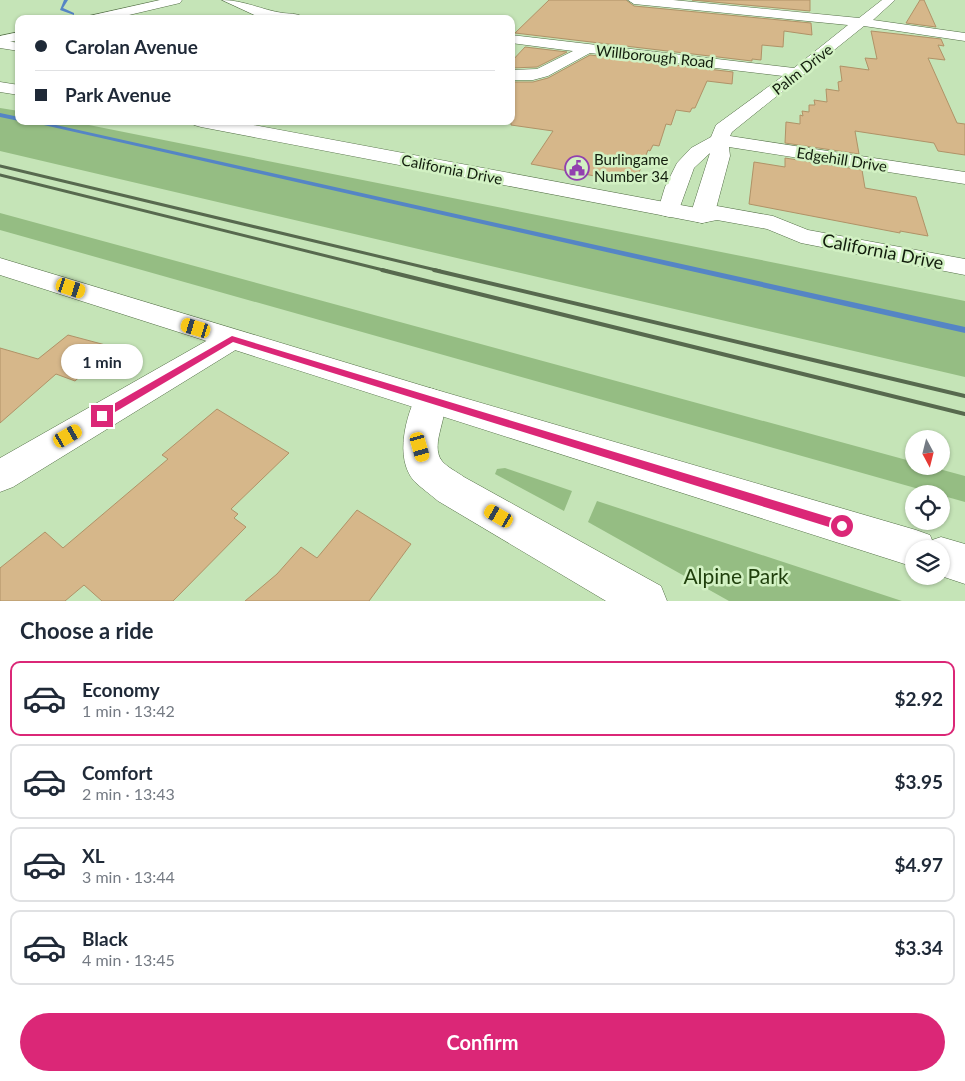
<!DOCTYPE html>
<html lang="en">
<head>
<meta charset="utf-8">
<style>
  :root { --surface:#fff; --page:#f6f6f7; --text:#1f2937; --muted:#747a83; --line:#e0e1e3; --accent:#db2777 }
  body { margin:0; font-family:Lato,sans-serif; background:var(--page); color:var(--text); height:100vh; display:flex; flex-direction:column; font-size:19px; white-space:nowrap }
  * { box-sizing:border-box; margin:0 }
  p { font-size:16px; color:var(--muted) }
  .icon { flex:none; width:28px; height:28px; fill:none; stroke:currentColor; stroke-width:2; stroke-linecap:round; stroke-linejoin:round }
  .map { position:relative; height:601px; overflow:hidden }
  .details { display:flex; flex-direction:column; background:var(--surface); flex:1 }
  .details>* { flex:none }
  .top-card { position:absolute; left:15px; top:15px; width:500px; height:110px; border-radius:10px; box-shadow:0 1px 4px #0004; display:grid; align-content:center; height:110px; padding:0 20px; background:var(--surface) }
  .needle { width:32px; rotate:173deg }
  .tools { position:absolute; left:905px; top:430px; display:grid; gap:10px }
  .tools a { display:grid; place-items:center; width:45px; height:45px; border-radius:50%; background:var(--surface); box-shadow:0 1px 4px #0004; font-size:25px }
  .end { position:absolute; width:22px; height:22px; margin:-11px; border:6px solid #db2777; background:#fff; box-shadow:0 0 0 2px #fff }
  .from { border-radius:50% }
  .bubble { position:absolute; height:35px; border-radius:18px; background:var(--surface); box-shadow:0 1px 4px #0004; font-size:16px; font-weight:700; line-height:35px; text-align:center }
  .car { position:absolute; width:15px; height:30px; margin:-15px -8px; border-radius:6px; box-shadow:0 0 4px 1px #0007; background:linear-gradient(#f5c518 24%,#345 0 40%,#f5c518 0 76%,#345 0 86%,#f5c518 0) }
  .top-card b { display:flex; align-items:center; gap:18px; height:48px; font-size:19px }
  .top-card b+b { border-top:1px solid var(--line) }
  .top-card i { width:12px; height:12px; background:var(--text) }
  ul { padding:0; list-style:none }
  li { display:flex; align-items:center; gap:15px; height:75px; margin:0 10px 8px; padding:0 10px; border:2px solid var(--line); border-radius:10px }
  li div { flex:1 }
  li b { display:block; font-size:19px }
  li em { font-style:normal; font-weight:700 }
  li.active { border-color:var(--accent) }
  li>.icon { width:45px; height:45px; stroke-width:1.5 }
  h2 { padding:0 20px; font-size:22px; line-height:60px }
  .button { display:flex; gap:10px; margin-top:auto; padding:10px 20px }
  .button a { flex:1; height:58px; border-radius:30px; background:var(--accent); color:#fff; font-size:20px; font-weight:700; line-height:58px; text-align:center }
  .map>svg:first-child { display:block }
  .green { fill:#95bd83 }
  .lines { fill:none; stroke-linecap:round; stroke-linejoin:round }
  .stream { fill:#5585c5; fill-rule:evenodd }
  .building { fill:#d6b78a; stroke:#b09267 }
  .minor-casing { stroke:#536e46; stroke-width:1 }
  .tertiary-casing { stroke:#536e46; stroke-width:1 }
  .secondary-casing { stroke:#536e46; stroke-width:1 }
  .minor { fill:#fff; fill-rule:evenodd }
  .tertiary { fill:#fff; fill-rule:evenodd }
  .secondary { fill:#fff; fill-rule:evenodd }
  .rail-far1 { stroke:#57694e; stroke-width:3 }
  .rail { stroke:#57694e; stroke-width:4 }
  .route { fill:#db2777 }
  .labels { text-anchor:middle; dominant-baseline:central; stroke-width:5; stroke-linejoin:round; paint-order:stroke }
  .far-street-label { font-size:15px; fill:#121d0d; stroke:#d2f1c3 }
  .far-poi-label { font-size:15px; fill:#121d0d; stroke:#d2f1c3; text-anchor:start }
  .street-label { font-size:18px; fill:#121d0d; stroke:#d2f1c3 }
  .near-park-label { font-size:21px; fill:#1f3f0c; stroke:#d2f1c3 }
</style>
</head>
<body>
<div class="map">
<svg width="965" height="601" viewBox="0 0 965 601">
  <rect width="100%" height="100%" fill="#c5e4b7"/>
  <path class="green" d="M 0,108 L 19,111 L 19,121 L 69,121 L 965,301 L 965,377 L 0,151 Z
    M 0,213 L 914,462 L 914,466 L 928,466 L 965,476 L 965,502 L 0,230 Z
    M 505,468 L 572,491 L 564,511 L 495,474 L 497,469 Z
    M 597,501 L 902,601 L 729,601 L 588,522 Z"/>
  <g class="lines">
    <path class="stream" d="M 64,0 L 68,0 L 63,8 L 74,13 L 74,15 L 60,10 Z
      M 0,113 L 19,117 L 19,121 L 0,117 Z
      M 26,121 L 38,121 L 965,327 L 965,333 Z"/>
  </g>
  <path class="building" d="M 549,0 L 626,0 L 634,6 L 811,23 L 812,35 L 784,31 L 783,47 L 762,45 L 761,60 L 752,59 L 752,61 L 515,33 Z
    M 692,0 L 810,0 L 810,11 Z
    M 920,0 L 924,0 L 936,27 L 906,23 Z
    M 871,31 L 941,39 L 944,46 L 938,45 L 945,60 L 928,58 L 957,123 L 965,124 L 965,155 L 938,151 L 934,143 L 855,131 L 859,154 L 785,143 L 786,122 L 800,124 L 800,115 L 803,116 L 802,111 L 809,112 L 809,105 L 815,105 L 814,100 L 827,102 L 826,89 L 839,91 L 838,82 L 842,81 L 840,66 L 869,70 L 865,58 L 877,59 Z
    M 525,47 L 567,52 L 537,67 L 511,68 L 511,62 Z
    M 590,55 L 733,72 L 732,84 L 707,81 L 695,108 L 692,108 L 690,112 L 676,110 L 671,125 L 666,124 L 659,146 L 653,145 L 650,151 L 648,150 L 638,175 L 635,175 L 632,183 L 531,164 L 553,131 L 511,125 L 511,82 L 533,82 L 548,78 Z
    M 785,158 L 862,170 L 865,188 L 916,197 L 928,236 L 900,231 L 900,233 L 749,204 L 754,162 L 785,167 Z
    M 68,335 L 113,347 L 75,381 L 56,374 L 0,423 L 0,348 L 38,359 Z
    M 217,409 L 289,453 L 231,509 L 238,514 L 234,518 L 246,527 L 173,601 L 102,601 L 84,585 L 65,601 L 0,601 L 0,568 L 45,532 L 63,548 L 168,459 L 162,455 Z
    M 357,510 L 411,544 L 369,601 L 245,601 L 277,574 L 301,547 L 317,558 Z"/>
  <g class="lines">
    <g class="minor-casing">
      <path id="minor" d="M 222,0 C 244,0 262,10 283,13 C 291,14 300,13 305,19 L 261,18 Z
        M 628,0 L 673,0 L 859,18 L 882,0 L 895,0 L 873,20 L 965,33 L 965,41 L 864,26 L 732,132 L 730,136 L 965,172 L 965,184 L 729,147 L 730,156 L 714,216 L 710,221 L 702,223 L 694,221 L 690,216 L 710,153 L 694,168 L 677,215 L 669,217 L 661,215 L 658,210 L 665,187 L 677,163 L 691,148 L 711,137 L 716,125 L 783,76 L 590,53 L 548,76 L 533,80 L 511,80 L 511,70 L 537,69 L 573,51 L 511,43 L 511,35 L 794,68 L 848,25 L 634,4 Z
        M 0,40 L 19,43 L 19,51 L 0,48 Z
        M 232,329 L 242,332 L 247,339 L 242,346 L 13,487 L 0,492 L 0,458 L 222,332 Z
        M 430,388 L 442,392 C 453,413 428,443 442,461 C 447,467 457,472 464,477 L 661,586 L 667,601 L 606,601 L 438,501 C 430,494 421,488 414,481 C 394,458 406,415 418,392 Z"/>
    </g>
    <g class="tertiary-casing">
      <path id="tertiary" d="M 160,0 L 182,0 L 180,3 L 112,19 L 88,19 L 89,16 Z
        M 19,32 L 19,40 L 0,44 L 0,36 Z
        M 0,258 L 430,388 L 916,530 L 930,535 L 932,540 L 941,537 L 965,544 L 965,584 L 941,576 L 941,549 L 914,549 L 914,567 L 0,275 Z"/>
    </g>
    <g class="secondary-casing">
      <path id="secondary" d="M 0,82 L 19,85 L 19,95 L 0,92 Z
        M 192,121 L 232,121 L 702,209 L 717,206 L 773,216 L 808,230 L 965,259 L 965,275 L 801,243 L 767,229 L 717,220 L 702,223 L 201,127 L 194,125 Z"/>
    </g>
    <use href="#minor" class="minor"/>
    <use href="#tertiary" class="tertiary"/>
    <use href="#secondary" class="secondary"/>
    <path class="rail-far1" d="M 0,166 L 440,271
      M 0,175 L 387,271"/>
    <path class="rail" d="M 382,270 L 965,414
      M 434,270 L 965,396"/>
  </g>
  <path class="route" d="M 232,336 L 842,521 L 847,526 L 842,531 L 233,342 L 105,418 L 98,418 L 98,413 Z"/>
  <defs>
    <g id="civic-ring" transform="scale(1.25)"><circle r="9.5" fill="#d2f1c3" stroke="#9240af" stroke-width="1.5"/><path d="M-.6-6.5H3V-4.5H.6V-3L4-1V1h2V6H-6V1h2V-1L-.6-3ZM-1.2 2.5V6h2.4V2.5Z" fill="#9240af"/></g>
  </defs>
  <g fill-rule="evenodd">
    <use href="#civic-ring" x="577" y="168"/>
  </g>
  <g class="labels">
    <g class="far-street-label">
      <text transform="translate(655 56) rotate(6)">Willborough Road</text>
      <text transform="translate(802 69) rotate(-38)">Palm Drive</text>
      <text transform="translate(842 159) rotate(9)">Edgehill Drive</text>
      <text transform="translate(452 169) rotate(11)">California Drive</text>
    </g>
    <g class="far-poi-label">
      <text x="594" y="159">Burlingame<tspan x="594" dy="17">Number 34</tspan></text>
    </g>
    <g class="street-label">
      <text transform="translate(883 251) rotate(11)">California Drive</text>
    </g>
    <g class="near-park-label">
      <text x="736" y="575">Alpine Park</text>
    </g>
  </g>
</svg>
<div class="tools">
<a><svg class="needle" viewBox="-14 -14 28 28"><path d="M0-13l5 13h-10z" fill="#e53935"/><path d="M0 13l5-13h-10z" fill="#747a83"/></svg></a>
<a><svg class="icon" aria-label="locate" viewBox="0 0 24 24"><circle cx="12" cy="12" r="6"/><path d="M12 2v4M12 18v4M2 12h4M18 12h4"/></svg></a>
<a><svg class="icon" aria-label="layers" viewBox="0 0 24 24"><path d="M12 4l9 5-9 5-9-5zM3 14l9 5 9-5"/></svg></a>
</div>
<i class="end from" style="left:842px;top:526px"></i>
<i class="end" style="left:102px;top:416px"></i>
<div class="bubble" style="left:61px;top:344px;width:82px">1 min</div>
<i class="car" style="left:71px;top:288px;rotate:108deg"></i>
<i class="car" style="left:196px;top:328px;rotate:287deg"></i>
<i class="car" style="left:68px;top:436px;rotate:60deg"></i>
<i class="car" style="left:420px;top:447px;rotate:164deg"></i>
<i class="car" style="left:499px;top:516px;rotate:300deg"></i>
<div class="top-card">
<b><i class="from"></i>Carolan Avenue</b>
<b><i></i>Park Avenue</b>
</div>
</div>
<section class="details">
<h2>Choose a ride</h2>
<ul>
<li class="active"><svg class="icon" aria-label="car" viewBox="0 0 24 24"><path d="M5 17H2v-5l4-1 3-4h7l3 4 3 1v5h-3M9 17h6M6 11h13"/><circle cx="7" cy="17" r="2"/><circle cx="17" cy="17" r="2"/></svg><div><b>Economy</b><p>1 min · 13:42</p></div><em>$2.92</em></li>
<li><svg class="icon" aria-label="car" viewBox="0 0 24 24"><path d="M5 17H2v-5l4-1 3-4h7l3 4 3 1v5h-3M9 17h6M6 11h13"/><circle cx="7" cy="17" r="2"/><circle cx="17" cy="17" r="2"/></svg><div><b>Comfort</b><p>2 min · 13:43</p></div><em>$3.95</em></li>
<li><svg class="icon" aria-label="car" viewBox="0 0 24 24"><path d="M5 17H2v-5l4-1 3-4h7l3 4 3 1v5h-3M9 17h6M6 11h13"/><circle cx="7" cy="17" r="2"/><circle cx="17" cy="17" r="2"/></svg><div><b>XL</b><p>3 min · 13:44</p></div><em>$4.97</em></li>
<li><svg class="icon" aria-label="car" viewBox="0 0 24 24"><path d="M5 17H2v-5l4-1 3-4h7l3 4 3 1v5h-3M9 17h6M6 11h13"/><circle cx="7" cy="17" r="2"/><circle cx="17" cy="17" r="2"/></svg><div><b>Black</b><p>4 min · 13:45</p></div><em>$3.34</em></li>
</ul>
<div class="button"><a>Confirm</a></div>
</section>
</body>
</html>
